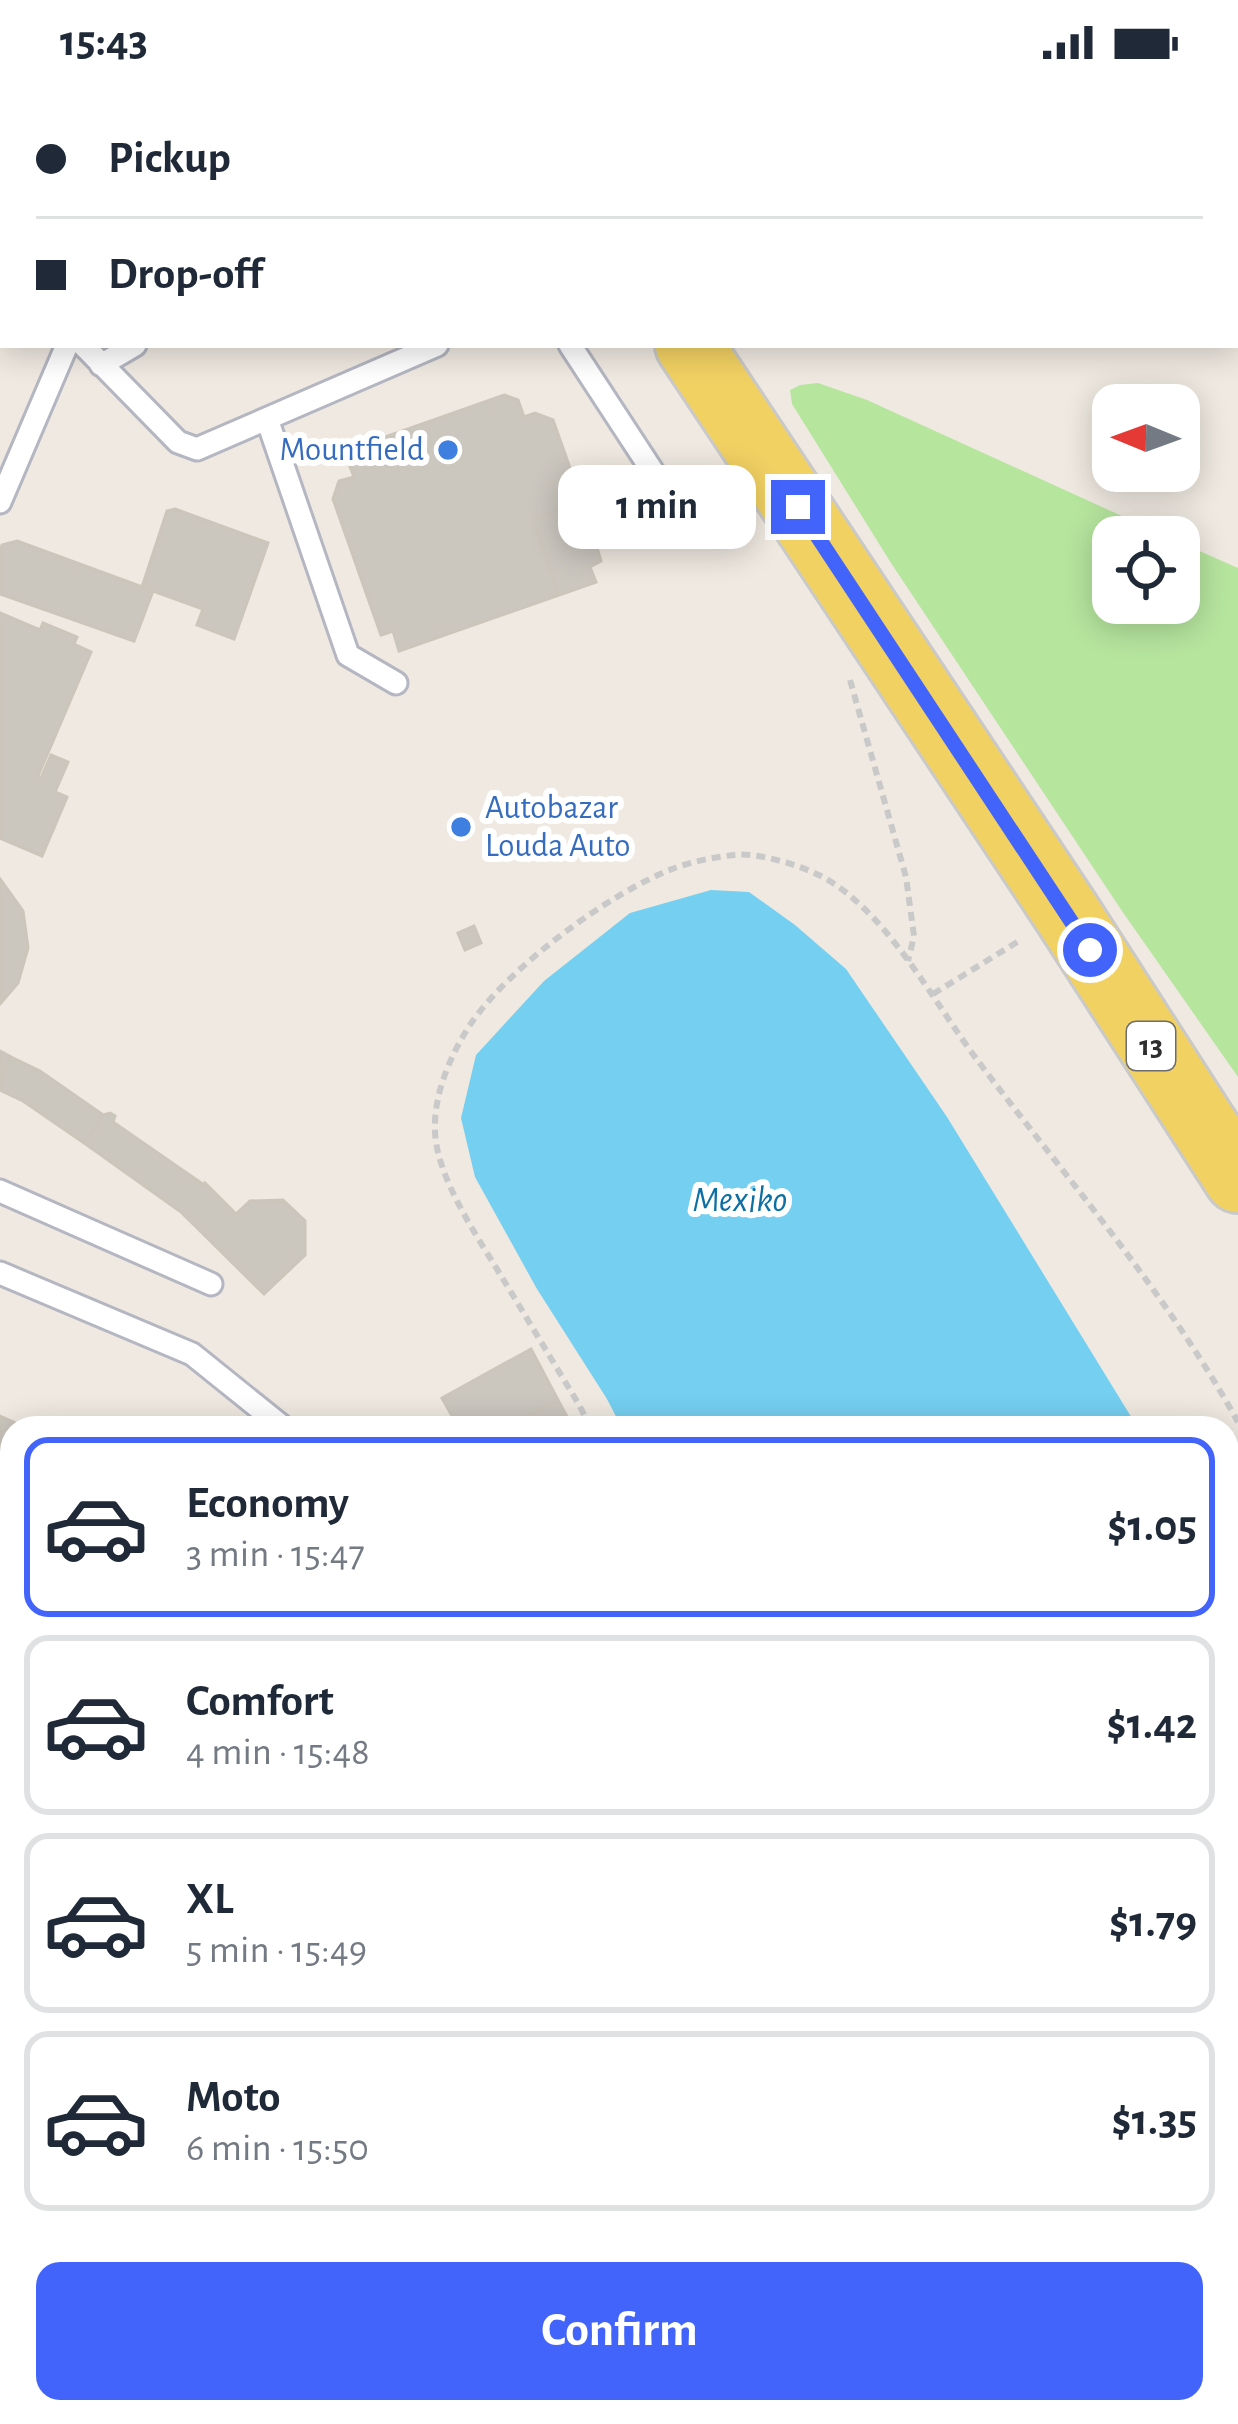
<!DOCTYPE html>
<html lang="en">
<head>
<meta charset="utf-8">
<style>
  :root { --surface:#fff; --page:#f2f2f3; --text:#1f2937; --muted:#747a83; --line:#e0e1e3; --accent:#4264fb }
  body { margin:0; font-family:"Alegreya Sans",sans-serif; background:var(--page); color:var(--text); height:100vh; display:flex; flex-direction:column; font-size:45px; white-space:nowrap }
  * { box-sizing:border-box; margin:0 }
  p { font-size:39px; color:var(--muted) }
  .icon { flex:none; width:66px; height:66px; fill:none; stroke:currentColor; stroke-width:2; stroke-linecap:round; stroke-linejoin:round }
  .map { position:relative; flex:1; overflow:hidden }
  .drawer { position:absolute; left:0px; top:1332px; width:1239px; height:1008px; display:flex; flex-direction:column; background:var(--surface); border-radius:36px 36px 0 0; box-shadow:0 6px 30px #0003 }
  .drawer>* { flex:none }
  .top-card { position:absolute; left:0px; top:0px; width:1239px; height:264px; box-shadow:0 6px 30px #0003; display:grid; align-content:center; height:264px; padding:0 36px; background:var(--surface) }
  .needle { width:78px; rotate:271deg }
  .fabs { position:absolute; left:1092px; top:300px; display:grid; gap:24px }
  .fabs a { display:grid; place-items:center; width:108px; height:108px; border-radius:24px; background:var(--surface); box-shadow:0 6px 30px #0003; font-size:60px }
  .end { position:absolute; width:54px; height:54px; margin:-27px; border:15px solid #4264fb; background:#fff; box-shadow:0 0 0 6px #fff }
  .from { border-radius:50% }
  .bubble { position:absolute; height:84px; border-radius:24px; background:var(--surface); box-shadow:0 6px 30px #0003; font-size:39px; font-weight:700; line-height:84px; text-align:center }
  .top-card b { display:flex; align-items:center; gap:42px; height:114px; font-size:45px }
  .top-card b+b { border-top:3px solid var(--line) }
  .top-card i { width:30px; height:30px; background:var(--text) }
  ul { padding:21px 0 0; list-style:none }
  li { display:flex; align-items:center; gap:36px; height:180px; margin:0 24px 18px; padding:0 12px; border:6px solid var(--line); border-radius:24px }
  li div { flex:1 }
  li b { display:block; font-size:45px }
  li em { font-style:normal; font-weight:700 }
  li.selected { border-color:var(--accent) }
  li>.icon { width:108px; height:108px; stroke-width:1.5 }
  .button { display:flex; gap:24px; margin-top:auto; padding:24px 36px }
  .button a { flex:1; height:138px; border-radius:24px; background:var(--accent); color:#fff; font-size:48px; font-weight:700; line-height:138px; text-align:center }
  .status { display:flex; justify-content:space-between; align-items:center; height:84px; padding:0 60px; background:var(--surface); direction:ltr }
  .status svg { height:33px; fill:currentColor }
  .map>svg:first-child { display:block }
  .green { fill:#b6e59e }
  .water { fill:#75cff0 }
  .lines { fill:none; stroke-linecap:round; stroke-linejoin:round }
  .stream { stroke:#75cff0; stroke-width:10 }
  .building { fill:#cbc7bf; stroke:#cbc5ba; stroke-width:3 }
  .service-casing { stroke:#b4b7c1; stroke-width:27 }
  .tertiary-casing { stroke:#b4b7c1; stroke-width:57 }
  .primary-casing { stroke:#c9c9c9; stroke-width:72 }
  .path { stroke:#c9c9c9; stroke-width:6; stroke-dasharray:9 6; stroke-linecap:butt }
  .service { stroke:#fff; stroke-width:21 }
  .tertiary { stroke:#fff; stroke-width:51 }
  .primary { stroke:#f2d163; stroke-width:66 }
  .route { stroke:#4264fb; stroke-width:15 }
  .shop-dot { fill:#3f7fe0; stroke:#fff; stroke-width:4.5 }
  .labels { text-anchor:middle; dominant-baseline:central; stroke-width:12; stroke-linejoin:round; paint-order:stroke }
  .shield { fill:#fff; stroke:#6d6d6d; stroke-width:3 }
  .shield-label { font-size:30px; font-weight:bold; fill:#2e2e2e }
  .shop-label { font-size:33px; fill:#366cbe; stroke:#fff; text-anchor:end }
  .water-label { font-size:36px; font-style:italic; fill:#0d6fa3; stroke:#fff }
</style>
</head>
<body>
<div class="status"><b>15:43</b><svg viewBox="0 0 49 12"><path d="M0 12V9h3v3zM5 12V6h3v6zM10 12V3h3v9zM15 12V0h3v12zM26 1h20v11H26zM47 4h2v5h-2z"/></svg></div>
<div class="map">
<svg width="1238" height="2340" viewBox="0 0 1238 2340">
  <rect width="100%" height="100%" fill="#efe9e1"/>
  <path class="green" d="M 818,299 L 867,316 L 1168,453 L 1113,453 L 1113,519 L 1179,519 L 1179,458 L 1238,484 L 1238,993 L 1122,827 L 891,479 L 792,320 L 790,306 L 800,301 Z"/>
  <path class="water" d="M 711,806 L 749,808 L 795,841 L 846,885 L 947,1033 L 1138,1344 L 622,1344 L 607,1315 L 537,1205 L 475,1093 L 461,1034 L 476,971 L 544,897 L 630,829 Z
    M 1227,1500 C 1238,1525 1238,1558 1227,1581 Z"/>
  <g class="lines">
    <path class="stream" d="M 1227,1651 L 1238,1643
      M 427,2340 L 447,2328"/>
  </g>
  <path class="building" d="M 504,311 L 518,316 L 524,333 L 535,329 L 553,336 L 582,418 L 533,435 L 559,511 L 399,567 L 393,547 L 381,551 L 333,415 L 339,397 L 354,393 L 347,375 L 354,364 Z
    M 623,398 L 634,433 L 592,447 L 601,477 L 590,483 L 596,498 L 559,511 L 533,435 L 582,418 L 580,415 Z
    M 175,425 L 268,459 L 234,555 L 197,541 L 203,525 L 142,503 L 167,427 Z
    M 17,457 L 153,507 L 134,557 L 0,510 L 0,467 L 2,461 Z
    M 0,529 L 40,546 L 43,539 L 77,553 L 74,560 L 91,568 L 38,692 L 41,694 L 51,671 L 68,678 L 55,708 L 67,713 L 42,772 L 0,754 Z
    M 0,795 L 23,827 L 28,864 L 18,899 L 0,920 Z
    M 474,842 L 481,859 L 465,866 L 458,849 Z
    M 0,967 L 11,973 L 0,996 Z
    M 11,973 L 40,987 L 103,1031 L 84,1059 L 23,1017 L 0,1006 L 0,996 Z
    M 110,1029 L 115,1032 L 113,1038 L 204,1101 L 205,1099 L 236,1130 L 250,1117 L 283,1116 L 305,1137 L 305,1171 L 264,1210 L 181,1128 L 84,1059 L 103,1031 Z
    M 531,1265 L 558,1316 L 506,1344 L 459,1344 L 442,1314 Z
    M 558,1316 L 573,1344 L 506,1344 Z
    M 0,1332 L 27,1344 L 12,1344 L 12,2052 L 0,2046 Z"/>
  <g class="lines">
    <g class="service-casing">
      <path id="service" d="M 383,0 L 385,3
        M 238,3 L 242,0
        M 0,194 L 3,195
        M 83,261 L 178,358 L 197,365 L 437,261
        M 570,261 L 655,391
        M 101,281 L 135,261
        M 267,335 L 348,571 L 396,599
        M 0,418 L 67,261
        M 0,1107 L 211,1200
        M 0,1189 L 192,1270 L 284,1344
        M 0,2189 L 12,2195
        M 250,2328 L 261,2340
        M 328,2340 L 343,2328"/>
    </g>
    <g class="tertiary-casing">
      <path id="tertiary" d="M 22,3 L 23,0
        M 0,58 L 3,51"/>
    </g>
    <g class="primary-casing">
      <path id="primary" d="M 509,0 L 511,3
        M 689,261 L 1066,828 L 1238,1095"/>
    </g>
    <path class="path" d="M 450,0 L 452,3
      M 73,3 L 74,0
      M 0,111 L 3,112
      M 850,596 L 906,793 L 914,852 L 908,877
      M 933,910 L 1022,855
      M 591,1344 L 578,1319 C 553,1278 528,1236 503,1195 C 479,1155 437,1095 435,1048 C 433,1011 451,969 472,938 C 511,882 608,810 672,785 C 690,778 714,773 734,771 C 757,768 799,781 821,792 C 887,827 934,919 978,977 C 1067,1095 1166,1208 1238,1338
      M 1227,1605 L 1238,1595
      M 1227,1714 L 1238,1706
      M 1121,2328 L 1120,2334 L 1134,2340
      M 464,2340 L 479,2328"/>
    <use href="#service" class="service"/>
    <use href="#tertiary" class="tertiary"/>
    <use href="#primary" class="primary"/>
  </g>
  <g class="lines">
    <path class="route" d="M 798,423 L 1090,866"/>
  </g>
  <g class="shop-dot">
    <circle cx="448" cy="366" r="12"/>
    <circle cx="461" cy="743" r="12"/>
  </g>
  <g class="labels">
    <rect class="shield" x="1127" y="938" width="48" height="48" rx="9"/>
    <g class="shield-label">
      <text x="1151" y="962">13</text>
    </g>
    <g class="shop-label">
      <text x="424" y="366">Mountfield</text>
      <text x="485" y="724" text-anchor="start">Autobazar<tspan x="485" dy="38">Louda Auto</tspan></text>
    </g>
    <g class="water-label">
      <text x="740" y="1116">Mexiko</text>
    </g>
  </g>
</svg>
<div class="fabs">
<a><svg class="needle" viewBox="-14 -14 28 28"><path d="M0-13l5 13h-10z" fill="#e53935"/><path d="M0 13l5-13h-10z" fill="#747a83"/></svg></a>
<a><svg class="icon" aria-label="locate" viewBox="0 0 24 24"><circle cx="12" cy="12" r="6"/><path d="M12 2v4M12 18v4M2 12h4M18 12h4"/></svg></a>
</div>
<i class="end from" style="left:1090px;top:866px"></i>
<i class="end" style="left:798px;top:423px"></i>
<div class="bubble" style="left:558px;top:381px;width:198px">1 min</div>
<div class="top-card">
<b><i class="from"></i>Pickup</b>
<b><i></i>Drop-off</b>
</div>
<section class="drawer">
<ul>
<li class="selected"><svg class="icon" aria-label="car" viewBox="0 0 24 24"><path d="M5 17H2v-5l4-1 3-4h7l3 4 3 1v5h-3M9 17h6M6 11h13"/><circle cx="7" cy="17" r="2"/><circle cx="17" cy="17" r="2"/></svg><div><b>Economy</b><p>3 min · 15:47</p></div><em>$1.05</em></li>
<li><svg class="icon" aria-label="car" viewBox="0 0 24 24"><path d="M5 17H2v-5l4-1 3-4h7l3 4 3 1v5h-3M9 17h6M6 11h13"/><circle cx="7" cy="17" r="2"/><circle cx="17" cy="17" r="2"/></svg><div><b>Comfort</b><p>4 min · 15:48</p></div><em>$1.42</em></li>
<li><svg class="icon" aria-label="car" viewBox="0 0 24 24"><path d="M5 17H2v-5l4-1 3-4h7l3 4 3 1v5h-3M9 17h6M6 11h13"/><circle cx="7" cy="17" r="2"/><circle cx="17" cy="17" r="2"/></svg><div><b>XL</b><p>5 min · 15:49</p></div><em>$1.79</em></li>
<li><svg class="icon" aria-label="car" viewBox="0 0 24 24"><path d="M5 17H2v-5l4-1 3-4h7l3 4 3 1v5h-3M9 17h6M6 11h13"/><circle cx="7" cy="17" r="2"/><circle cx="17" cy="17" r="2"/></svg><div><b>Moto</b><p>6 min · 15:50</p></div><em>$1.35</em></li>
</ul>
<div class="button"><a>Confirm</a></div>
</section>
</div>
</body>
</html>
